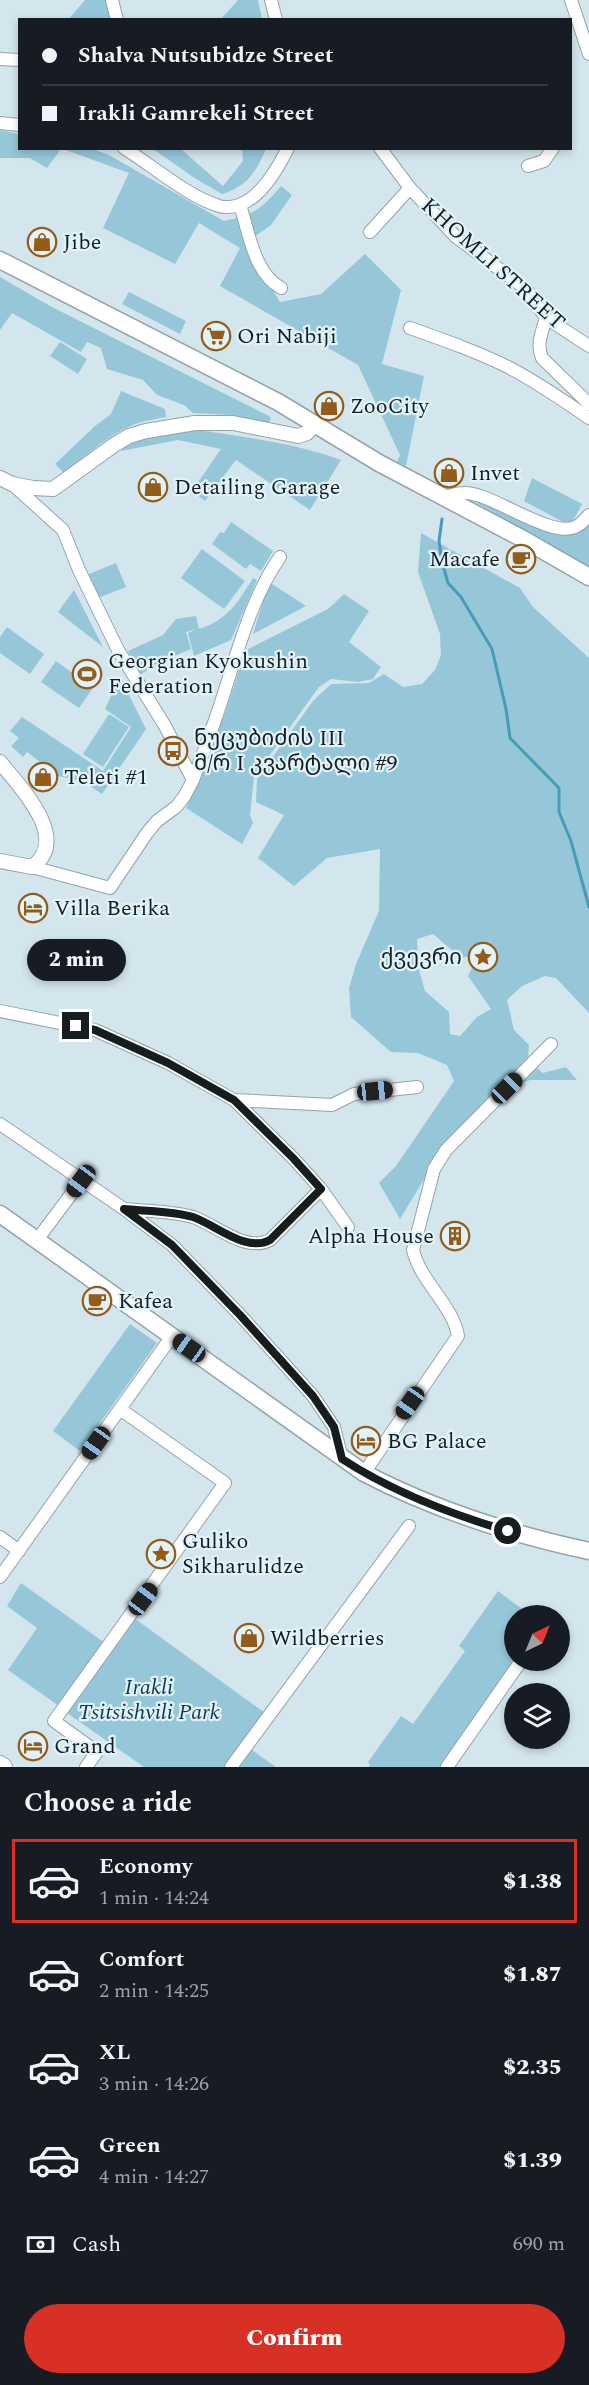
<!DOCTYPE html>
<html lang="en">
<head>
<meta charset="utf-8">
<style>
  :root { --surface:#171b24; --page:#242831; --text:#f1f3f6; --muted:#9ea1a6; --line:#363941; --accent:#d93025 }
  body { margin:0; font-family:Spectral,"Noto Sans Georgian",serif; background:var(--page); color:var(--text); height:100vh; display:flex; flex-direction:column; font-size:22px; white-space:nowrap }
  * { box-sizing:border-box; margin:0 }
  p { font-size:20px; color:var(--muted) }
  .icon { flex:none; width:33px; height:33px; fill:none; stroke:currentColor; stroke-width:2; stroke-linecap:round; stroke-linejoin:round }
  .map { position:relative; height:1767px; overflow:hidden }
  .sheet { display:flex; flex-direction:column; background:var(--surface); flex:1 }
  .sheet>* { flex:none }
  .hud { position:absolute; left:18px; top:18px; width:554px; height:132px; border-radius:0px; box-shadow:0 3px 9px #0003; display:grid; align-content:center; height:132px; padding:0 24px; background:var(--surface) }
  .needle { width:39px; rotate:43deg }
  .fabs { position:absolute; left:504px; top:1605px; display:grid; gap:12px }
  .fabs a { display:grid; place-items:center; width:66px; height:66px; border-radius:50%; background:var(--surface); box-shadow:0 3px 9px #0003; font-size:30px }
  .end { position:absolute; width:27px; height:27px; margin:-14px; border:8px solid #161d1f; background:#fff; box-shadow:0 0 0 3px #fff }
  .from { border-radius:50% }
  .bubble { position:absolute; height:42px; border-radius:21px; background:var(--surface); box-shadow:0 3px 9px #0003; font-size:20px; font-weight:800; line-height:42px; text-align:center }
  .car { position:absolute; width:18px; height:36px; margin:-18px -9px; border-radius:8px; box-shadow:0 0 4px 2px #0007; background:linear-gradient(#222 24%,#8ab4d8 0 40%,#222 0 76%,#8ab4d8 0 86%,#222 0) }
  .hud b { display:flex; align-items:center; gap:21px; height:57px; font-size:22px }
  .hud b+b { border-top:2px solid var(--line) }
  .hud i { width:15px; height:15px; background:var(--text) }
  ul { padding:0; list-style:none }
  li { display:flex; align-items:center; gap:18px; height:84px; margin:0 12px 9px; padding:0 12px; border:3px solid transparent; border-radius:0px }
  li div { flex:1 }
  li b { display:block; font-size:22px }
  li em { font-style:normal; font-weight:800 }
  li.active { border-color:var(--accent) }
  li>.icon { width:54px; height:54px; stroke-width:1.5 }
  h2 { padding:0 24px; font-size:27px; line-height:72px }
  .pay { display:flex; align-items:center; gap:15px; height:66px; padding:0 24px; font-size:22px }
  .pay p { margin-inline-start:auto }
  .button { display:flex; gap:12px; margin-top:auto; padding:12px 24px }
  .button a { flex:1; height:69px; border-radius:36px; background:var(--accent); color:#fff; font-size:24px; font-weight:800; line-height:69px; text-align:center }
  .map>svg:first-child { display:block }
  .green { fill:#96c7d9; fill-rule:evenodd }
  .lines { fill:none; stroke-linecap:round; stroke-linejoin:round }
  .stream { stroke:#489bb7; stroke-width:3 }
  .minor-casing { stroke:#93a4aa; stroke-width:14 }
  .tertiary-casing { stroke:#93a4aa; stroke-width:16 }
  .secondary-casing { stroke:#93a4aa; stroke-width:19 }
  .primary-casing { stroke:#93a4aa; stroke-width:20 }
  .minor { stroke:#fff; stroke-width:12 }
  .tertiary { stroke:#fff; stroke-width:14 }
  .secondary { stroke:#fff; stroke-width:16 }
  .primary { stroke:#fff; stroke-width:18 }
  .route { stroke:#161d1f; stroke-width:8 }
  .labels { text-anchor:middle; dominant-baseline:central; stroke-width:4.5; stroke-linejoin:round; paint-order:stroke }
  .poi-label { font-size:22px; fill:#161d1f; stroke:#e1f3fa; text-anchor:start }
  .street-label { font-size:22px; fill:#161d1f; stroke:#e1f3fa }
  .park-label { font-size:22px; font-style:italic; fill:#133946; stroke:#e1f3fa }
</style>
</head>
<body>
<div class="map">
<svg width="589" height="1767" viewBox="0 0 589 1767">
  <rect width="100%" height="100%" fill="#d4e6ed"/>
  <path class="green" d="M 85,0 L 110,0 L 119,20 L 68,20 Z
    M 238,0 L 258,0 L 262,19 L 221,19 Z
    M 0,130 L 19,134 L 20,148 L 61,149 L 47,168 L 30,158 L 0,158 Z
    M 63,149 L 92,149 L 109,155 L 224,221 C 253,215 262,209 281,186 L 292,195 L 271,225 L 251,239 L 264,274 L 280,302 L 321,294 L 365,254 L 401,290 L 382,364 L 424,376 L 406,466 L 397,462 L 400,455 L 358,365 L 220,286 L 240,248 L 199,223 L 175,264 L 103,228 L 129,173 Z
    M 153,149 L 181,149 L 223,186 L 243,161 L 242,149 L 266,149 C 256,172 247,187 222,194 L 196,179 Z
    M 0,277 L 50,306 L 271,417 L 269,424 L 231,415 L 193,413 L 184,405 L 157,395 L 143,380 L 107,369 L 101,348 L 87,342 L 81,352 L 12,313 L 0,330 Z
    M 129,292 L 186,321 L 180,334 L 122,304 Z
    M 60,342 L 87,359 L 78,374 L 50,356 Z
    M 121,391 L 165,409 L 166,417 C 157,419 147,420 138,423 C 110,433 87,455 64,473 L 55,464 L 95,426 L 111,414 Z
    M 197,430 C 246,437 295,443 341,460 L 310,510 L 236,460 L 205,501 L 192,491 L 221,449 L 178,440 L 121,451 C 137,431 173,433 197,430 Z
    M 532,478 L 582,504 L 573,521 L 563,522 L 524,501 Z
    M 473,501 C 498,504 554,537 574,533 C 580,532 585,528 589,523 L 589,568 Z
    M 231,522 L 273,551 L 261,571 L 250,564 L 246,569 L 212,544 L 220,532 L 224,533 Z
    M 421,533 L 520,588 L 533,607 L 589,658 L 589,1013 L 556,978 L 545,976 L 522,986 L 507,1000 L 514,1030 L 529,1045 L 528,1059 L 543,1073 L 566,1067 L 577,1080 L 531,1080 L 518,1083 L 434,1163 L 400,1219 L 379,1183 L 396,1166 L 454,1081 L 447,1065 L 418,1053 L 391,1052 L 351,1017 L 349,988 L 356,964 L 379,911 L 380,849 L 327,858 L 294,886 L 258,858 L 284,815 L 256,802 L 257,779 L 313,701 L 331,684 L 369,683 L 384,674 L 403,687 L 422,684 L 435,670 L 441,655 L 440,634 L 418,572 ZM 433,934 L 461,958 L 479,954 L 468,976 L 491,1009 L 477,1017 L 460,1036 L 450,1034 L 449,1012 L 425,991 L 418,967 L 417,939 Z
    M 202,549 L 245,581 L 224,609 L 181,578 Z
    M 116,563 L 126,587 L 98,598 L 89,574 Z
    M 253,578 L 257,580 L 231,640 L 194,656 L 188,633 L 197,629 L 186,632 L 191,649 L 158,663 L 140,675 L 128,651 L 163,635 L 176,619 L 196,616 L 199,629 C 228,620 238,602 253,578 Z
    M 269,582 L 306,606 L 253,634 Z
    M 74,590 L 103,647 L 58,612 Z
    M 344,594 L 369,611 L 349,642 L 381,667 L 373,679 L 358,682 L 331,679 L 319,687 L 254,777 L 250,815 L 253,823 L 242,844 L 186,808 C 208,758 231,704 244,651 L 328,609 Z
    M 7,627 L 44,654 L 30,674 L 0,653 L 0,637 Z
    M 56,661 L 93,688 L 79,708 L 41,682 Z
    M 120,677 L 146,729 L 102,794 L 82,781 L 58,776 L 27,752 L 23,757 L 11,746 L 19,738 L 10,731 L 22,717 L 103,771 L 131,727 L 105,709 Z
    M 109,714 L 129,727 L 103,767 L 83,754 Z
    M 130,1324 L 157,1343 L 80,1451 L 53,1431 Z
    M 21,1583 L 105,1643 L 59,1706 L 8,1670 L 37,1628 L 7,1606 Z
    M 498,1591 L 529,1614 L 514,1616 L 516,1663 L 440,1767 L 369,1767 L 370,1765 L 368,1762 L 401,1716 L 413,1724 L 465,1651 L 459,1646 Z
    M 134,1618 L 265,1713 L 225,1767 L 144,1767 L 67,1713 Z
    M 265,1725 L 268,1728 L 252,1750 L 276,1767 L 234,1767 Z"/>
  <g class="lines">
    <path class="stream" d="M 442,519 L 439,541 L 442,562 L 448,583 L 461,597 L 492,649 L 506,709 L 510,738 L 559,788 L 559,812 L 571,841 L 589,907"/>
    <g class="minor-casing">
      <path id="minor" d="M 112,0 L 117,20
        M 271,0 L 276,20
        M 571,0 L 589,54
        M 0,59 L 20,60
        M 0,123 L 20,125
        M 124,148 C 153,166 187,196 219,206 C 224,208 236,207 241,204 C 261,197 279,166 288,148
        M 380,148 L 410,188 L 456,237 L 526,289 L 546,318 L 589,346
        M 528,166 L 544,161 L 553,148
        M 240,205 C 249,233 254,273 281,288
        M 370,232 L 410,188
        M 546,318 C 542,332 536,344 542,358 L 589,404
        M 410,328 C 444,340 478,352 510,368 C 538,383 563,400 589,418
        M 12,484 L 63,530 L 79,570 L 118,650 L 165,726 L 193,780 L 184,797 L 176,807 L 157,821 L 147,833 L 110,888 L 32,867
        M 445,497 C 451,495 457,493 464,493 C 491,492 549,538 575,527 C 581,525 585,519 589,515
        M 193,780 C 204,751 215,722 224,693 C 239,647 252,597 280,557
        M 0,1011 L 95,1030 L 168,1063 L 234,1100 L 293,1158 L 321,1189 L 270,1240 C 246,1253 216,1225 193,1217 C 174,1211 144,1211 124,1209
        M 234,1100 L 332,1105 L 354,1094 L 417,1087
        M 0,1124 L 124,1209 L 172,1245 L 240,1315 L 313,1396 L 334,1427 L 342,1459
        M 321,1189 L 348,1227
        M 37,1240 L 81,1181
        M 364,1473 L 458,1336 C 454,1307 420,1281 413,1250 L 434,1169 L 446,1150 L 551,1044
        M 0,1537 L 19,1551
        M 0,1577 L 172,1336
        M 86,1767 L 97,1752 L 54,1721 L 225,1483 L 120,1409
        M 231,1767 L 409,1526
        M 447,1767 L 521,1661"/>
    </g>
    <g class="tertiary-casing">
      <path id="tertiary" d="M 0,478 L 12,484 L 33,488 L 53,489 L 114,445 L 129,436 L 146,431 L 195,423 L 233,423 L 298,436 L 307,433 L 314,425
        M 0,762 C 21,788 71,839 32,867 L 0,861"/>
    </g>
    <g class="secondary-casing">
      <path id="secondary" d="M 0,260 L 278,402 L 379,463 L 523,539 L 589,577
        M 0,1214 L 364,1473 C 435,1510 510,1534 589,1551"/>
    </g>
    <g class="primary-casing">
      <path id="primary" d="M 0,1765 L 3,1767"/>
    </g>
    <use href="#minor" class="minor"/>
    <use href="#tertiary" class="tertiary"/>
    <use href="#secondary" class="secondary"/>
    <use href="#primary" class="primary"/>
  </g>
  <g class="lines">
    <path class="route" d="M 76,1026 L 95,1030 L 168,1063 L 234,1100 L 293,1158 L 321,1189 L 270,1240 C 246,1253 216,1225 193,1217 C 174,1211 144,1211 124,1209 L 172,1245 L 240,1315 L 313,1396 L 334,1427 L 342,1459 C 393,1492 450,1514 508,1531"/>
  </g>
  <defs>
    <g id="shop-ring" transform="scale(1.5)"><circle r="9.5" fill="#e1f3fa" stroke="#955b19" stroke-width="1.5"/><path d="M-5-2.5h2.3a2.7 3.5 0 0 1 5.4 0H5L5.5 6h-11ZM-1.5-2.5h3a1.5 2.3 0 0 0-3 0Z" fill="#955b19"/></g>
    <g id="supermarket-ring" transform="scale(1.5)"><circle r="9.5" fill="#e1f3fa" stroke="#955b19" stroke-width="1.5"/><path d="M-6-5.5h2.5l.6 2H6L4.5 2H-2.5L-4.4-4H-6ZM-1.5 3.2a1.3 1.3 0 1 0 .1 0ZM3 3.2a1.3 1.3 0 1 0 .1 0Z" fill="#955b19"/></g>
    <g id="cafe-ring" transform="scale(1.5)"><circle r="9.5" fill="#e1f3fa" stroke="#955b19" stroke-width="1.5"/><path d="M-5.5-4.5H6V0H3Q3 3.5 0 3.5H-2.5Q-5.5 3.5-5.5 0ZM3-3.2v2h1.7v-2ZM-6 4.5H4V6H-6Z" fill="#955b19"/></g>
    <g id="stadium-ring" transform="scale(1.5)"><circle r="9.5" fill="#e1f3fa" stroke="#955b19" stroke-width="1.5"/><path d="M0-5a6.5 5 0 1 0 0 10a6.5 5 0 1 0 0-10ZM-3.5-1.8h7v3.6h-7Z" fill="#955b19"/></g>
    <g id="bus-ring" transform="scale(1.5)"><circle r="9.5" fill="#e1f3fa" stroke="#955b19" stroke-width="1.5"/><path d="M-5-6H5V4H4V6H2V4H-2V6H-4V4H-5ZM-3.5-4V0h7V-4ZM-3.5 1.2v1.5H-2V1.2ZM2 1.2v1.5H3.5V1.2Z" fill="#955b19"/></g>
    <g id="hotel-ring" transform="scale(1.5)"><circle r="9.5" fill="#e1f3fa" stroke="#955b19" stroke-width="1.5"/><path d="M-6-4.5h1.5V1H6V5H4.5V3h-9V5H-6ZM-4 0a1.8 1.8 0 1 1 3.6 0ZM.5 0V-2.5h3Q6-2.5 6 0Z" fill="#955b19"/></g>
    <g id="sight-ring" transform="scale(1.5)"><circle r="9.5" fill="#e1f3fa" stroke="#955b19" stroke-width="1.5"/><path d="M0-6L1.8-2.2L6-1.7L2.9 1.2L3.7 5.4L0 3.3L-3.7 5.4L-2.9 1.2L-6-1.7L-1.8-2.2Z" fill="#955b19"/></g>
    <g id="building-ring" transform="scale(1.5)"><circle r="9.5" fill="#e1f3fa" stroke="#955b19" stroke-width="1.5"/><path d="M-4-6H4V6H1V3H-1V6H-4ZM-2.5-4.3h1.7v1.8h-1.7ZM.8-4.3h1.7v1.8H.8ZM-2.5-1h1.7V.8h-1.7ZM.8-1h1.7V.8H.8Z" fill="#955b19"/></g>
  </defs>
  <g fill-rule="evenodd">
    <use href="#shop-ring" x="42" y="242"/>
    <use href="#supermarket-ring" x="216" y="336"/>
    <use href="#shop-ring" x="329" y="406"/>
    <use href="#shop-ring" x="449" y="473"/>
    <use href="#shop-ring" x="153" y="487"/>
    <use href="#cafe-ring" x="521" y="559"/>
    <use href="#stadium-ring" x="87" y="674"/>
    <use href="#bus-ring" x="173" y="751"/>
    <use href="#shop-ring" x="43" y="777"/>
    <use href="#hotel-ring" x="33" y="908"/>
    <use href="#sight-ring" x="483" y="957"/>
    <use href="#building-ring" x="455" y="1236"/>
    <use href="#cafe-ring" x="97" y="1301"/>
    <use href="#hotel-ring" x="366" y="1441"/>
    <use href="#sight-ring" x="161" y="1554"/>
    <use href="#shop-ring" x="249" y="1638"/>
    <use href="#hotel-ring" x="33" y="1746"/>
  </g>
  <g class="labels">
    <g class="poi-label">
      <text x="63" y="242">Jibe</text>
      <text x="237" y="336">Ori Nabiji</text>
      <text x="350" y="406">ZooCity</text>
      <text x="470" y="473">Invet</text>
      <text x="174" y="487">Detailing Garage</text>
      <text x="500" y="559" text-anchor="end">Macafe</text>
      <text x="108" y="661">Georgian Kyokushin<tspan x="108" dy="25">Federation</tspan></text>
      <text x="194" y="738">ნუცუბიძის III<tspan x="194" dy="25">მ/რ I კვარტალი #9</tspan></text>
      <text x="64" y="777">Teleti #1</text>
      <text x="54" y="908">Villa Berika</text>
      <text x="462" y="957" text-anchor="end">ქვევრი</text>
      <text x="434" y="1236" text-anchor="end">Alpha House</text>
      <text x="118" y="1301">Kafea</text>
      <text x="387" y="1441">BG Palace</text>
      <text x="182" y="1541">Guliko<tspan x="182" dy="25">Sikharulidze</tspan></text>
      <text x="270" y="1638">Wildberries</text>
      <text x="54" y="1746">Grand</text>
    </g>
    <g class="street-label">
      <text transform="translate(493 264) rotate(42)">KHOMLI STREET</text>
    </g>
    <g class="park-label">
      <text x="149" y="1687">Irakli<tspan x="149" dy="25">Tsitsishvili Park</tspan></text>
    </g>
  </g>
</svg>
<div class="fabs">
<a><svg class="needle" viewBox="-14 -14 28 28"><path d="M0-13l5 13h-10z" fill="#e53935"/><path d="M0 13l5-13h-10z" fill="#9ea1a6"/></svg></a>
<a><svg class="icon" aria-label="layers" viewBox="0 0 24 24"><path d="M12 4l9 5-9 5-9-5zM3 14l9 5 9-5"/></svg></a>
</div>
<i class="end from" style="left:508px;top:1531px"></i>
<i class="end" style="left:76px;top:1026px"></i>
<div class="bubble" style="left:27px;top:939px;width:99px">2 min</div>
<i class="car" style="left:507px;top:1088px;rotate:45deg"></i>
<i class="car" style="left:375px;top:1091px;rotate:84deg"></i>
<i class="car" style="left:81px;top:1181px;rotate:217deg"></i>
<i class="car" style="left:189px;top:1348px;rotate:305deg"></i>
<i class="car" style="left:410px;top:1403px;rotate:215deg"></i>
<i class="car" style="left:96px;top:1443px;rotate:215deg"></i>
<i class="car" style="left:143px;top:1599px;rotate:37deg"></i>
<div class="hud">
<b><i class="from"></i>Shalva Nutsubidze Street</b>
<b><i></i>Irakli Gamrekeli Street</b>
</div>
</div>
<section class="sheet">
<h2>Choose a ride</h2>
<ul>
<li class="active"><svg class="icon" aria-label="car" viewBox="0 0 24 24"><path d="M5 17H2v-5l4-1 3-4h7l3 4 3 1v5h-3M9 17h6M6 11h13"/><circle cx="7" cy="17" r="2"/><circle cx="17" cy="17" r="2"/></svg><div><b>Economy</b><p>1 min · 14:24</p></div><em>$1.38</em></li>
<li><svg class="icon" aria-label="car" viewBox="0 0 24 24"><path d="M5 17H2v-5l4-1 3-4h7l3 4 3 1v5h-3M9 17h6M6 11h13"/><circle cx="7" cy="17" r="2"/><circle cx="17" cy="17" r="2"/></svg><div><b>Comfort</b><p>2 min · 14:25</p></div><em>$1.87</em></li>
<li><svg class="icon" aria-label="car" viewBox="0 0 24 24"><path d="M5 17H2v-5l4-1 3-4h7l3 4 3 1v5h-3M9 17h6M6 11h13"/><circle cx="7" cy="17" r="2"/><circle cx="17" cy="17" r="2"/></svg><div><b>XL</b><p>3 min · 14:26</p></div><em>$2.35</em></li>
<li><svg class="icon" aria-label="car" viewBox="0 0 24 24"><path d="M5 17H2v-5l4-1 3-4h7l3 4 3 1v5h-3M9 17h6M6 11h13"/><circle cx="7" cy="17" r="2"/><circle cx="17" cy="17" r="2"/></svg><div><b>Green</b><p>4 min · 14:27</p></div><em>$1.39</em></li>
</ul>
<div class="pay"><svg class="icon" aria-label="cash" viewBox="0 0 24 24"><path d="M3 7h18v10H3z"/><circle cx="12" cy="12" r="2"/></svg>Cash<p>690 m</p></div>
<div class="button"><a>Confirm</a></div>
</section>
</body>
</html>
